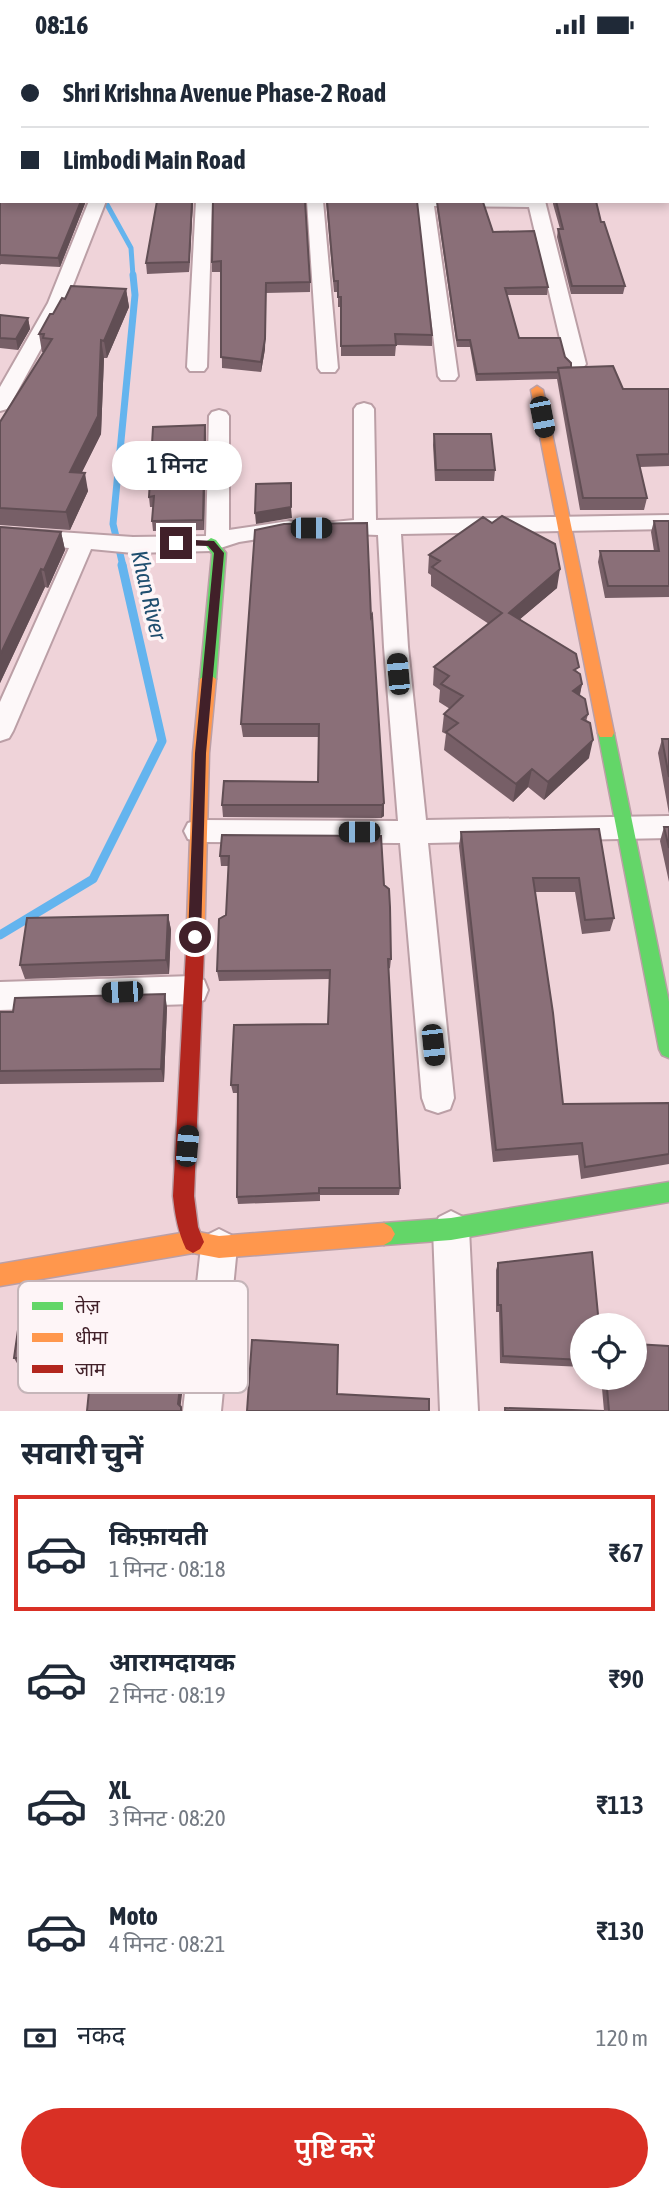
<!DOCTYPE html>
<html lang="hi">
<head>
<meta charset="utf-8">
<style>
  :root { --surface:#fff; --page:#f2f2f3; --text:#1f2937; --muted:#747a83; --line:#e0e1e3; --accent:#d93025 }
  body { margin:0; font-family:"Asap Condensed","Noto Sans Devanagari",sans-serif; background:var(--page); color:var(--text); height:100vh; display:flex; flex-direction:column; font-size:26px; white-space:nowrap }
  * { box-sizing:border-box; margin:0 }
  p { font-size:23px; color:var(--muted) }
  .icon { flex:none; width:38px; height:38px; fill:none; stroke:currentColor; stroke-width:2; stroke-linecap:round; stroke-linejoin:round }
  .map { position:relative; height:1362px; overflow:hidden }
  .side { display:flex; flex-direction:column; background:var(--surface); flex:1 }
  .side>* { flex:none }
  .top-card { position:absolute; left:0px; top:0px; width:670px; height:154px; box-shadow:0 4px 10px #0003; display:grid; align-content:center; height:154px; padding:0 21px; background:var(--surface) }
  .tools { position:absolute; left:570px; top:1264px; display:grid; gap:14px }
  .tools a { display:grid; place-items:center; width:77px; height:77px; border-radius:50%; background:var(--surface); box-shadow:0 4px 10px #0003; font-size:35px }
  .end { position:absolute; width:32px; height:32px; margin:-16px; border:9px solid #412029; background:#fff; box-shadow:0 0 0 4px #fff }
  .from { border-radius:50% }
  .bubble { position:absolute; height:49px; border-radius:24px; background:var(--surface); box-shadow:0 4px 10px #0003; font-size:23px; font-weight:600; line-height:49px; text-align:center }
  .car { position:absolute; width:21px; height:42px; margin:-21px -10px; border-radius:9px; box-shadow:0 0 5px 2px #0007; background:linear-gradient(#222 24%,#8ab4d8 0 40%,#222 0 76%,#8ab4d8 0 86%,#222 0) }
  .top-card b { display:flex; align-items:center; gap:24px; height:66px; font-size:26px }
  .top-card b+b { border-top:2px solid var(--line) }
  .top-card i { width:18px; height:18px; background:var(--text) }
  ul { padding:0; list-style:none }
  li { display:flex; align-items:center; gap:21px; height:116px; margin:0 14px 10px; padding:0 7px; border:4px solid transparent; border-radius:0px }
  li div { flex:1 }
  li b { display:block; font-size:26px }
  li em { font-style:normal; font-weight:600 }
  li.on { border-color:var(--accent) }
  li>.icon { width:63px; height:63px; stroke-width:1.5 }
  h2 { padding:0 21px; font-size:32px; line-height:84px }
  .pay { display:flex; align-items:center; gap:18px; height:77px; padding:0 21px; font-size:26px }
  .pay p { margin-inline-start:auto }
  .primary-button { display:flex; gap:14px; margin-top:auto; padding:14px 21px }
  .primary-button a { flex:1; height:80px; border-radius:42px; background:var(--accent); color:#fff; font-size:28px; font-weight:600; line-height:80px; text-align:center }
  .status { display:flex; justify-content:space-between; align-items:center; height:49px; padding:0 35px; background:var(--surface); direction:ltr }
  .status svg { height:19px; fill:currentColor }
  .map>svg:first-child { display:block }
  .lines { fill:none; stroke-linecap:round; stroke-linejoin:round }
  .stream-far2 { stroke:#64b4ee; stroke-width:5 }
  .stream-far1 { stroke:#64b4ee; stroke-width:7 }
  .stream { stroke:#64b4ee; stroke-width:9 }
  .street-casing { stroke:#bb9fa6; stroke-width:4 }
  .fast-casing { stroke:#bb9fa6; stroke-width:3 }
  .slow-casing { stroke:#bb9fa6; stroke-width:3 }
  .jam-casing { stroke:#bb9fa6; stroke-width:3 }
  .street { fill:#fdf8f9; fill-rule:evenodd }
  .fast { fill:#63d668; fill-rule:evenodd }
  .slow { fill:#ff974d; fill-rule:evenodd }
  .jam { fill:#b3261e; fill-rule:evenodd }
  .wall { fill:#775f67 }
  .shaded-wall { fill:#614e54 }
  .building { fill:#8a6f78; stroke:#614e54; stroke-width:2 }
  .route { fill:#412029 }
  .labels { text-anchor:middle; dominant-baseline:central; stroke-width:7; stroke-linejoin:round; paint-order:stroke }
  .water-label { font-size:23px; font-style:italic; fill:#204e6f; stroke:#fef5f7 }
  .key { fill:#fef5f7; stroke:#c5b5b9; stroke-width:2 }
  .key-label { font-size:19px; fill:#412029 }
</style>
</head>
<body>
<div class="status"><b>08:16</b><svg viewBox="0 0 49 12"><path d="M0 12V9h3v3zM5 12V6h3v6zM10 12V3h3v9zM15 12V0h3v12zM26 1h20v11H26zM47 4h2v5h-2z"/></svg></div>
<div class="map">
<svg width="669" height="1362" viewBox="0 0 669 1362">
  <rect width="100%" height="100%" fill="#efd3d9"/>
  <g class="lines">
    <path class="stream-far2" d="M 105,152 L 131,199 L 133,227"/>
    <path class="stream-far1" d="M 123,517 L 113,475 L 135,246 L 133,226"/>
    <path class="stream" d="M 0,886 L 93,830 L 162,692 L 122,516"/>
    <g class="street-casing">
      <path id="street" d="M 8,0 L 28,0 L 7,2 Z
        M 114,0 L 128,0 L 113,2 Z
        M 302,0 L 316,0 L 316,2 L 302,2 Z
        M 406,0 L 427,0 L 405,2 Z
        M 482,0 L 496,0 L 497,2 L 483,2 Z
        M 577,0 L 591,0 L 592,2 L 578,2 Z
        M 89,152 L 106,152 L 66,254 L 10,356 L 7,360 L 0,362 L 0,338 L 48,254 Z
        M 196,152 L 212,152 L 207,318 L 204,322 L 190,322 L 187,318 Z
        M 307,152 L 323,152 L 338,319 L 335,323 L 321,323 L 318,319 Z
        M 417,152 L 545,152 L 586,315 L 583,319 L 569,319 L 566,315 L 529,158 L 434,157 L 458,327 L 455,331 L 441,331 L 438,327 Z
        M 364,354 L 371,356 L 374,360 L 376,471 L 669,466 L 669,480 L 401,485 L 408,598 L 426,771 L 669,767 L 669,789 L 428,794 L 454,1049 L 450,1060 L 438,1064 L 426,1060 L 422,1049 L 400,794 L 198,793 L 188,790 L 184,782 L 188,774 L 198,771 L 398,772 L 384,598 L 378,486 L 323,484 L 320,479 L 323,474 L 354,471 L 354,360 L 357,356 Z
        M 219,361 L 226,363 L 229,367 L 229,481 L 289,472 L 297,474 L 300,479 L 297,484 L 239,493 L 211,502 L 133,504 L 91,500 L 13,682 L 9,689 L 0,692 L 0,653 L 69,499 L 0,493 L 0,479 L 133,488 L 206,487 L 209,367 L 212,363 Z
        M 193,927 L 204,931 L 208,941 L 204,951 L 193,955 L 0,961 L 0,933 Z
        M 451,1162 L 463,1168 L 469,1180 L 478,1362 L 440,1362 L 433,1180 L 439,1168 Z
        M 219,1180 L 231,1186 L 237,1198 L 221,1362 L 183,1362 L 201,1198 L 207,1186 Z"/>
    </g>
    <g class="fast-casing">
      <path id="fast" d="M 211,489 L 216,491 L 226,504 L 216,630 L 208,636 L 200,630 L 212,505 L 204,494 Z
        M 606,678 L 612,680 L 614,684 L 669,953 L 669,1009 L 662,1006 L 659,1000 L 598,684 L 600,680 Z
        M 669,1133 L 669,1153 L 451,1191 L 384,1196 L 377,1192 L 373,1185 L 377,1178 L 384,1174 L 451,1169 Z"/>
    </g>
    <g class="slow-casing">
      <path id="slow" d="M 537,337 L 543,341 L 614,684 L 612,688 L 600,688 L 598,684 L 531,341 Z
        M 208,624 L 216,630 L 209,704 L 204,902 L 201,908 L 195,910 L 189,908 L 186,902 L 193,704 L 200,630 Z
        M 384,1174 L 391,1178 L 395,1185 L 391,1192 L 384,1196 L 219,1209 L 193,1204 L 0,1237 L 0,1215 L 193,1182 L 219,1187 Z"/>
    </g>
    <g class="jam-casing">
      <path id="jam" d="M 195,894 L 201,896 L 204,902 L 194,1147 L 198,1178 L 204,1193 L 200,1200 L 193,1204 L 186,1200 C 178,1183 175,1166 173,1147 L 186,902 L 189,896 Z"/>
    </g>
    <use href="#street" class="street"/>
    <use href="#fast" class="fast"/>
    <use href="#slow" class="slow"/>
    <use href="#jam" class="jam"/>
  </g>
  <path class="wall" d="M 129,0 L 294,0 L 294,1 L 128,2 Z
    M 0,127 L 2,152 L 86,152 L 60,218 L 1,215 L 0,216 Z
    M 157,152 L 193,152 L 189,223 L 147,225 L 146,214 Z
    M 213,152 L 310,233 L 310,243 L 266,244 L 265,300 L 261,323 L 222,319 L 221,223 L 212,223 L 212,213 Z
    M 326,152 L 417,152 L 432,286 L 432,297 L 396,296 L 395,307 L 341,307 L 341,258 L 338,258 L 338,243 L 334,243 Z
    M 553,152 L 596,152 L 601,173 L 625,237 L 623,245 L 571,245 L 557,188 L 558,180 L 560,180 L 553,155 Z
    M 437,153 L 493,183 L 548,238 L 547,246 L 507,246 L 519,289 L 565,308 L 571,318 L 623,340 L 669,340 L 669,417 L 640,418 L 647,449 L 644,461 L 580,461 L 557,330 L 476,332 L 470,298 L 457,298 L 437,160 Z
    M 126,240 L 129,258 L 107,309 L 104,309 L 101,385 L 82,423 L 88,442 L 70,481 L 0,476 L 0,373 L 44,303 L 42,303 L 39,285 L 65,250 Z
    M 0,266 L 28,269 L 30,280 L 18,301 L 0,299 Z
    M 205,376 L 206,387 L 204,481 L 153,482 L 152,472 L 153,458 L 150,458 L 149,448 Z
    M 434,385 L 495,421 L 494,432 L 435,432 L 433,396 Z
    M 654,472 L 669,472 L 669,548 L 605,549 L 598,513 L 600,502 L 654,502 L 651,483 Z
    M 0,478 L 61,483 L 65,501 L 48,539 L 45,538 L 0,634 Z
    M 429,506 L 557,539 L 520,570 L 578,623 L 582,635 L 580,646 L 588,665 L 586,673 L 589,709 L 544,751 L 528,738 L 513,753 L 444,701 L 446,685 L 442,683 L 444,665 L 450,660 L 439,653 L 440,641 L 433,636 L 434,618 L 489,575 L 431,537 L 431,526 L 428,524 Z
    M 371,568 L 384,754 L 384,767 L 381,769 L 223,768 L 222,756 L 318,733 L 319,688 L 243,688 L 241,675 Z
    M 662,690 L 669,690 L 669,765 L 658,704 Z
    M 664,778 L 669,778 L 669,833 L 660,792 Z
    M 599,780 L 614,869 L 610,882 L 582,885 L 575,843 L 535,843 L 563,1055 L 669,1054 L 669,1116 L 669,1115 L 581,1130 L 578,1106 L 493,1113 L 459,797 L 461,783 Z
    M 222,786 L 384,836 L 391,910 L 390,919 L 388,920 L 400,1139 L 399,1146 L 320,1146 L 320,1152 L 238,1155 L 237,1148 L 238,1044 L 233,1044 L 231,1036 L 328,975 L 330,930 L 219,932 L 217,922 L 226,866 L 229,817 L 221,817 L 220,807 Z
    M 168,866 L 171,881 L 169,925 L 25,930 L 20,916 Z
    M 167,958 L 164,1033 L 0,1035 L 0,963 Z
    M 498,1214 L 583,1276 L 583,1318 L 500,1314 L 499,1263 L 496,1263 L 496,1221 Z
    M 103,1267 L 97,1316 L 18,1316 L 14,1309 Z
    M 601,1328 L 635,1328 L 669,1362 L 504,1362 L 505,1359 L 604,1362 Z"/>
  <path class="shaded-wall" d="M 81,152 L 86,152 L 60,218 L 58,209 Z
    M 192,152 L 193,152 L 189,223 L 189,213 Z
    M 266,234 L 265,300 L 261,323 L 261,313 Z
    M 126,240 L 129,258 L 107,309 L 104,292 Z
    M 28,269 L 30,280 L 18,301 L 16,290 Z
    M 101,291 L 104,309 L 101,385 L 73,441 L 70,423 Z
    M 205,376 L 206,387 L 204,481 L 203,471 Z
    M 85,424 L 88,442 L 70,481 L 66,463 Z
    M 291,458 L 292,469 L 256,475 L 255,464 Z
    M 61,483 L 65,501 L 48,539 L 44,521 Z
    M 41,520 L 45,538 L 0,634 L 0,606 Z
    M 560,520 L 557,539 L 506,582 L 509,564 Z
    M 582,635 L 578,653 L 573,642 Z
    M 593,691 L 589,709 L 544,751 L 548,733 Z
    M 532,720 L 528,738 L 513,753 L 516,735 Z
    M 384,754 L 384,767 L 381,769 L 382,756 Z
    M 168,866 L 171,881 L 169,925 L 166,911 Z
    M 165,945 L 167,958 L 164,1033 L 161,1020 Z
    M 100,1260 L 103,1267 L 97,1316 L 94,1309 Z
    M 182,1322 L 184,1329 L 180,1362 L 178,1355 Z"/>
  <path class="building" d="M 129,0 L 244,0 L 201,0 L 201,2 L 128,2 Z
    M 627,0 L 669,0 L 669,7 L 668,2 L 628,2 Z
    M 2,124 L 2,152 L 81,152 L 58,209 L 0,206 L 0,127 Z
    M 157,152 L 192,152 L 189,213 L 146,214 Z
    M 213,152 L 305,152 L 310,233 L 266,234 L 265,290 L 261,313 L 221,308 L 221,212 L 212,213 Z
    M 327,152 L 417,152 L 432,286 L 395,285 L 396,296 L 341,297 L 341,248 L 338,248 L 338,232 L 334,232 Z
    M 556,152 L 596,152 L 601,173 L 604,173 L 625,237 L 572,237 L 558,180 L 563,180 Z
    M 437,153 L 483,153 L 493,183 L 534,182 L 548,238 L 505,239 L 519,289 L 560,289 L 565,308 L 571,314 L 571,318 L 558,319 L 558,323 L 477,325 L 470,291 L 457,291 Z
    M 71,237 L 126,240 L 104,292 L 101,291 L 98,367 L 70,423 L 85,424 L 66,463 L 0,459 L 0,373 L 52,290 L 43,289 L 44,285 L 39,285 L 50,265 L 53,265 L 62,249 L 65,250 Z
    M 0,266 L 28,269 L 16,290 L 0,289 Z
    M 613,317 L 623,340 L 669,340 L 669,405 L 637,406 L 647,449 L 583,449 L 558,319 Z
    M 205,376 L 203,471 L 152,472 L 154,447 L 149,448 L 153,378 Z
    M 434,385 L 491,385 L 495,421 L 436,421 Z
    M 291,434 L 291,458 L 255,464 L 256,435 Z
    M 502,467 L 555,495 L 560,520 L 509,564 L 576,605 L 579,618 L 574,621 L 580,625 L 582,635 L 573,642 L 585,650 L 588,665 L 582,670 L 590,674 L 593,691 L 548,733 L 532,720 L 516,735 L 446,683 L 458,674 L 444,665 L 463,647 L 441,635 L 449,627 L 434,618 L 502,564 L 432,518 L 440,512 L 429,506 L 483,468 L 492,474 Z
    M 654,472 L 669,472 L 669,537 L 608,537 L 600,502 L 659,502 Z
    M 367,474 L 371,568 L 372,566 L 384,754 L 382,756 L 222,756 L 224,732 L 318,733 L 319,675 L 241,675 L 255,481 L 284,475 Z
    M 0,478 L 61,483 L 44,521 L 41,520 L 0,606 Z
    M 662,690 L 669,690 L 669,728 Z
    M 664,778 L 669,778 L 669,799 Z
    M 599,780 L 614,869 L 585,871 L 579,829 L 533,829 L 553,964 L 563,1055 L 669,1054 L 669,1105 L 585,1118 L 582,1094 L 496,1101 L 461,783 Z
    M 222,786 L 381,787 L 384,836 L 389,840 L 390,858 L 391,910 L 388,910 L 400,1139 L 319,1139 L 319,1144 L 237,1148 L 238,1036 L 231,1036 L 234,976 L 328,975 L 330,921 L 217,922 L 219,870 L 226,866 L 229,807 L 220,807 Z
    M 168,866 L 166,911 L 20,916 L 27,869 Z
    M 165,945 L 161,1020 L 0,1022 L 0,963 L 13,963 L 15,949 Z
    M 592,1203 L 599,1276 L 583,1276 L 583,1311 L 503,1307 L 501,1256 L 498,1256 L 498,1214 Z
    M 21,1260 L 100,1260 L 94,1309 L 14,1309 Z
    M 252,1291 L 338,1296 L 337,1345 L 429,1350 L 429,1362 L 247,1362 Z
    M 635,1295 L 669,1297 L 669,1362 L 609,1362 L 606,1328 L 635,1328 Z
    M 91,1322 L 182,1322 L 178,1355 L 181,1358 L 181,1362 L 87,1362 Z
    M 505,1359 L 604,1362 L 505,1362 Z"/>
  <path class="route" d="M 176,490 L 214,492 L 224,504 L 206,704 L 201,888 L 195,894 L 188,888 L 195,704 L 214,504 L 208,497 L 172,496 L 172,491 Z"/>
  <g class="labels">
    <g class="water-label">
      <text transform="translate(149 546) rotate(77)">Khan River</text>
    </g>
  </g>
  <rect x="18" y="1232" width="230" height="112" rx="10" class="key"/>
  <rect x="32" y="1253" width="31" height="8" fill="#63d668"/>
  <rect x="32" y="1284" width="31" height="9" fill="#ff974d"/>
  <rect x="32" y="1316" width="31" height="8" fill="#b3261e"/>
  <g class="key-label">
    <text x="75" y="1264">तेज़</text>
    <text x="75" y="1295">धीमा</text>
    <text x="75" y="1327">जाम</text>
  </g>
</svg>
<div class="tools">
<a><svg class="icon" aria-label="locate" viewBox="0 0 24 24"><circle cx="12" cy="12" r="6"/><path d="M12 2v4M12 18v4M2 12h4M18 12h4"/></svg></a>
</div>
<i class="end from" style="left:195px;top:888px"></i>
<i class="end" style="left:176px;top:494px"></i>
<div class="bubble" style="left:112px;top:392px;width:130px">1 मिनट</div>
<i class="car" style="left:542px;top:368px;rotate:169deg"></i>
<i class="car" style="left:311px;top:479px;rotate:90deg"></i>
<i class="car" style="left:398px;top:625px;rotate:355deg"></i>
<i class="car" style="left:359px;top:783px;rotate:270deg"></i>
<i class="car" style="left:122px;top:943px;rotate:268deg"></i>
<i class="car" style="left:433px;top:996px;rotate:174deg"></i>
<i class="car" style="left:187px;top:1097px;rotate:5deg"></i>
<div class="top-card">
<b><i class="from"></i>Shri Krishna Avenue Phase-2 Road</b>
<b><i></i>Limbodi Main Road</b>
</div>
</div>
<section class="side">
<h2>सवारी चुनें</h2>
<ul>
<li class="on"><svg class="icon" aria-label="car" viewBox="0 0 24 24"><path d="M5 17H2v-5l4-1 3-4h7l3 4 3 1v5h-3M9 17h6M6 11h13"/><circle cx="7" cy="17" r="2"/><circle cx="17" cy="17" r="2"/></svg><div><b>किफ़ायती</b><p>1 मिनट · 08:18</p></div><em>₹67</em></li>
<li><svg class="icon" aria-label="car" viewBox="0 0 24 24"><path d="M5 17H2v-5l4-1 3-4h7l3 4 3 1v5h-3M9 17h6M6 11h13"/><circle cx="7" cy="17" r="2"/><circle cx="17" cy="17" r="2"/></svg><div><b>आरामदायक</b><p>2 मिनट · 08:19</p></div><em>₹90</em></li>
<li><svg class="icon" aria-label="car" viewBox="0 0 24 24"><path d="M5 17H2v-5l4-1 3-4h7l3 4 3 1v5h-3M9 17h6M6 11h13"/><circle cx="7" cy="17" r="2"/><circle cx="17" cy="17" r="2"/></svg><div><b>XL</b><p>3 मिनट · 08:20</p></div><em>₹113</em></li>
<li><svg class="icon" aria-label="car" viewBox="0 0 24 24"><path d="M5 17H2v-5l4-1 3-4h7l3 4 3 1v5h-3M9 17h6M6 11h13"/><circle cx="7" cy="17" r="2"/><circle cx="17" cy="17" r="2"/></svg><div><b>Moto</b><p>4 मिनट · 08:21</p></div><em>₹130</em></li>
</ul>
<div class="pay"><svg class="icon" aria-label="cash" viewBox="0 0 24 24"><path d="M3 7h18v10H3z"/><circle cx="12" cy="12" r="2"/></svg>नकद<p>120 m</p></div>
<div class="primary-button"><a>पुष्टि करें</a></div>
</section>
</body>
</html>
